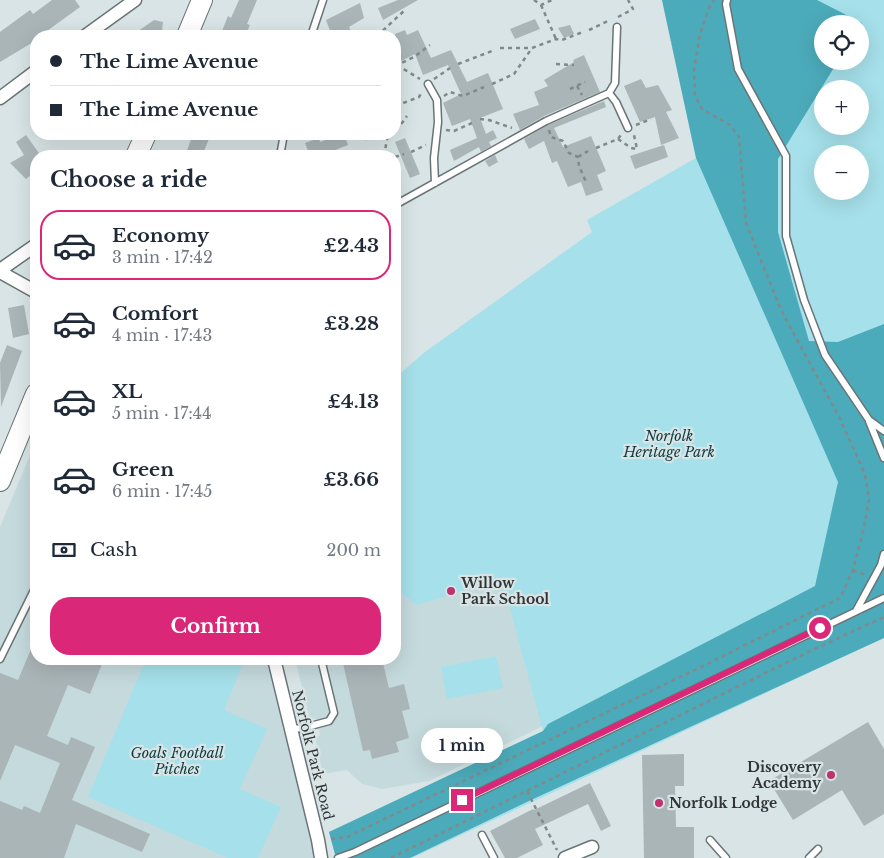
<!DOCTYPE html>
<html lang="en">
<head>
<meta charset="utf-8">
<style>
  :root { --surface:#fff; --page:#f6f6f7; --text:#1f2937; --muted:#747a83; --line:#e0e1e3; --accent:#db2777 }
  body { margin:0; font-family:"Libre Baskerville",serif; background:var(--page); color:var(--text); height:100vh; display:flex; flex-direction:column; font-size:19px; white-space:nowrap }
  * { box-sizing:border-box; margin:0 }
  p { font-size:16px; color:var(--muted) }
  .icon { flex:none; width:28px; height:28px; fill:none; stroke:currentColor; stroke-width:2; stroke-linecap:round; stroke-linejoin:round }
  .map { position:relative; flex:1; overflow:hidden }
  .panel { position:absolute; left:30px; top:150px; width:371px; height:515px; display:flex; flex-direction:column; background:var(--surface); border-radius:20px; box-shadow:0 5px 20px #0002 }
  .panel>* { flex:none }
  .hud { position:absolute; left:30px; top:30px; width:371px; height:110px; border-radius:20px; box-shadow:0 5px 20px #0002; display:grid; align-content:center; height:110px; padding:0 20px; background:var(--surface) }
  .buttons { position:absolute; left:814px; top:15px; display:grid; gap:10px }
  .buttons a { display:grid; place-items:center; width:55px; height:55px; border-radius:50%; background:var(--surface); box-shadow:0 5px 20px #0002; font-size:25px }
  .end { position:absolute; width:22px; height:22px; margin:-11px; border:6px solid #db2777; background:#fff; box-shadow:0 0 0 2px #fff }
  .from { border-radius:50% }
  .bubble { position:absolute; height:35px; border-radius:18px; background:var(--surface); box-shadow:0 5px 20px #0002; font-size:16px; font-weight:700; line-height:35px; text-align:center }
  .hud b { display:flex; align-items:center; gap:18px; height:48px; font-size:19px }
  .hud b+b { border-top:1px solid var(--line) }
  .hud i { width:12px; height:12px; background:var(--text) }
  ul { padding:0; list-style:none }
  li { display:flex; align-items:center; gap:15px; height:70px; margin:0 10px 8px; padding:0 10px; border:2px solid transparent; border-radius:20px }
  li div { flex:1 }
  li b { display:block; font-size:19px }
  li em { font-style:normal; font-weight:700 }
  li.active { border-color:var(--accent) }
  li>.icon { width:45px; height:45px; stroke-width:1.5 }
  h2 { padding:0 20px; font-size:22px; line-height:60px }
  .pay { display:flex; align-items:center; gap:12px; height:55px; padding:0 20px; font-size:19px }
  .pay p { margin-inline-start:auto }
  .button { display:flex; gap:10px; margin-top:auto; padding:10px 20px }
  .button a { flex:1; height:58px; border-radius:20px; background:var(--accent); color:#fff; font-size:20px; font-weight:700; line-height:58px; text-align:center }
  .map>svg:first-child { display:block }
  .built { fill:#c5dadd }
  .green { fill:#a6e0ea; fill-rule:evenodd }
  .forest { fill:#4cabba }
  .building { fill:#aab5b7 }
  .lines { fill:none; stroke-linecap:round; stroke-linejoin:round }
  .service-casing { stroke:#6a7476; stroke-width:9 }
  .minor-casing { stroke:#6a7476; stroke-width:15 }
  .primary-casing { stroke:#6a7476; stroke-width:22 }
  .path { stroke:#81898a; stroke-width:2.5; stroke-dasharray:4 4; stroke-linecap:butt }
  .service { stroke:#fff; stroke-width:6 }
  .minor { stroke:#fff; stroke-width:12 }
  .primary { stroke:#fff; stroke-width:20 }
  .route { stroke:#db2777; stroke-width:6 }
  .poi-dot { fill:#bd336e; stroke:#d8e4e5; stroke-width:2 }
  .labels { text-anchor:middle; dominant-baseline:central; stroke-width:4.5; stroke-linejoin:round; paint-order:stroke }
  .park-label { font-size:14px; font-style:italic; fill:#0d3b41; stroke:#d8e4e5 }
  .poi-label { font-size:14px; font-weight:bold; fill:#303435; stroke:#d8e4e5; text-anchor:start }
  .street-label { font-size:14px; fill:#303435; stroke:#d8e4e5 }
</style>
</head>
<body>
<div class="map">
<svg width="884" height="858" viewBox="0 0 884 858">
  <rect width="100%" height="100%" fill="#d8e4e5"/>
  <path class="built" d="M 36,441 L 36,659 L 266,659 L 308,829 L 313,835 L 317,858 L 0,858 L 0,527 Z
    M 483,496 L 543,726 L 429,781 L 382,789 L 362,784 L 347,770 L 323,774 L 316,742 L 316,738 L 320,735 L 317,719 L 312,718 L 309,715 L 295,659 L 395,659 L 395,523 Z"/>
  <path class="green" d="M 662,0 L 884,0 L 884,638 L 412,858 L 336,858 L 329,832 L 543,731 L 502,579 L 417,605 L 400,592 L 395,574 L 395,378 L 425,352 L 592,232 L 587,220 L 696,158 ZM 822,24 L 860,24 L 860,61 L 822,61 ZM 822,89 L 860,89 L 860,126 L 822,126 ZM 822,154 L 860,154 L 860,191 L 822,191 Z
    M 496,656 L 503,688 L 447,699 L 441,667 Z
    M 146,659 L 245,659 L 224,710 L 267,729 L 240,789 L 281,807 L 258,858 L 228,858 L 88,797 Z"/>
  <path class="forest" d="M 662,0 L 817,0 L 862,23 L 860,27 L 860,24 L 822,24 L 822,61 L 838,61 L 778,159 L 778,232 L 809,341 L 838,342 L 884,324 L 884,638 L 531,800 L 410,858 L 336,858 L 329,832 L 543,731 L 548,724 L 815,586 L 838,482 L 696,158 Z"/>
  <path class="building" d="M 52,0 L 75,0 L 80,7 L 40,36 L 36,36 L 36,39 L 30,44 L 0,62 L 0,32 L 30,10 L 33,14 Z
    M 239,0 L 257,0 L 247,24 L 250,25 L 245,36 L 220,36 L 228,16 L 231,18 Z
    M 398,0 L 418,0 L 383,20 L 378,8 Z
    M 360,3 L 364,18 L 349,27 L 353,36 L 332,36 L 326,20 Z
    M 535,19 L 540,29 L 515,39 L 510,29 Z
    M 154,20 L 163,22 L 162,31 L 154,36 L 131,36 Z
    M 570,25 L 574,34 L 564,38 L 558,28 Z
    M 405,30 L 407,35 L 418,30 L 431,58 L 451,50 L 467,82 L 488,73 L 503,109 L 480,118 L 486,134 L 493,130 L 497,138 L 489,142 L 491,146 L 481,152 L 479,147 L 454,161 L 450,150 L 477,138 L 470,119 L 452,126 L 443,103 L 461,94 L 448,65 L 423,75 L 415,54 L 397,63 L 397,60 L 395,60 L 395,34 Z
    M 584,55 L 600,92 L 544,116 L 520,130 L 513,114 L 539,105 L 534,92 L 548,86 L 544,80 L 574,62 L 573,60 Z
    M 641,79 L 646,88 L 658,85 L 672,110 L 666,112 L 679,138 L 661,145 L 655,117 L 640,122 L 624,86 Z
    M 604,101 L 606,107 L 554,128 L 563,147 L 591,136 L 606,171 L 597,175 L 603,190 L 586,196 L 581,182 L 568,187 L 557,161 L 552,163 L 544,141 L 529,149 L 524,139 L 548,125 Z
    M 193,134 L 211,134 L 202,156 L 185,156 Z
    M 342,134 L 344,134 L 348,145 L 320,156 L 310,156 L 305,143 L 319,138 L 320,142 Z
    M 26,135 L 41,156 L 36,156 L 36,171 L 26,179 L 10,163 L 24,155 L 16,142 Z
    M 405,138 L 420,174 L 410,178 L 395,142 Z
    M 664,145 L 668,157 L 635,169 L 630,156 Z
    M 495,155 L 498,162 L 489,167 L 485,161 Z
    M 24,305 L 29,334 L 13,338 L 8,308 Z
    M 7,345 L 22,351 L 1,407 L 0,363 Z
    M 36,637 L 36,659 L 104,659 L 90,694 L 68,685 L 47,736 L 68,745 L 71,737 L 95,747 L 72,800 L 150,834 L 142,852 L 76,824 L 64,858 L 0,858 L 0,801 L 22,810 L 24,806 L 40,813 L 60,763 L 15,745 L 0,781 L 0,673 L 18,680 Z
    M 342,659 L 382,659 L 389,688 L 404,684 L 410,709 L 402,711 L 409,738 L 396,742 L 399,752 L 372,759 L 370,750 L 363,751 Z
    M 868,722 L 884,749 L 884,814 L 864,826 L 842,790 L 793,820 L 769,781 Z
    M 684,754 L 684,786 L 675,786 L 676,827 L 694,827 L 694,858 L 644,858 L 642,755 Z
    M 590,783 L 611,826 L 601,831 L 588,804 L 535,829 L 543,845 L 517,858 L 505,858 L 490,831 L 533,809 L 534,810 Z"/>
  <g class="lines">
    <g class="service-casing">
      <path id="service" d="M 727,0 L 726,4 L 738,69 L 786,156 L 786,236 L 804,300 L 825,355 L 869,420 L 884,431
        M 311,36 L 323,0
        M 428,84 L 437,100 L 438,122 L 434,158 L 435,183
        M 609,93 L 616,102 L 628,128
        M 280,156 L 284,134
        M 395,205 L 546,121 L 609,93 L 615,83 L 617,27
        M 869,421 L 884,458
        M 856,611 L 881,565 L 884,554
        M 0,659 L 36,586
        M 291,729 L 303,728 L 329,721 L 334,713 L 321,659
        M 482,835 L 494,858
        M 710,840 L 726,858
        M 338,858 L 355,852 L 884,598
        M 809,858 L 818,849"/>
    </g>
    <g class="minor-casing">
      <path id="minor" d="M 85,36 L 135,0
        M 0,98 L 36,71
        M 0,270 L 36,245
        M 0,272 L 36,292
        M 274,659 L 318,840 L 321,858
        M 565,858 L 592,847"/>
    </g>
    <g class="primary-casing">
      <path id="primary" d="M 187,36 L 202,0
        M 136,156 L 146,134
        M 0,481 L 36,394"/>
    </g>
    <path class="path" d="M 534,0 L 541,5 L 552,0
      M 541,5 L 556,39
      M 618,17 L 633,9 L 628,0
      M 589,30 L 610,20
      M 377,36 L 405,10
      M 500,48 L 532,48 L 556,39 L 562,40 L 583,32
      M 458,64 L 492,51
      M 556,64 L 574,65
      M 397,65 L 420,79
      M 395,66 L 414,57 L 430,45
      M 434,79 L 450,68
      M 492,84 L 514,74 L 532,48
      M 577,86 L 582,95
      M 570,89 L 585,82
      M 395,95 L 398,105 L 419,97 L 422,92
      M 444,96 L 450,92 L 463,96 L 484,87
      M 480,119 L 489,120 L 512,128
      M 636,125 L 651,119
      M 395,129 L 402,123 L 407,116
      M 446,130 L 454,131 L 472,123
      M 549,130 L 551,137 L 563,141 L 569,153 L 578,157 L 579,166 L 587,184
      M 359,134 L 366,139 L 369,138
      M 377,137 L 387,134
      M 618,139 L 631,148 L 637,149 L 634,135
      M 596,148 L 618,139 L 621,135
      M 411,152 L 426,145
      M 384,156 L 388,134
      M 395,157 L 404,154
      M 578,157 L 588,151
      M 853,570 L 866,575
      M 527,791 L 557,850
      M 331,839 L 347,837 L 705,665 L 840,598 L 853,570 L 863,532 L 869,500 L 865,474 L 840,419 L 781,310 L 746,223 L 739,137 L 730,125 L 702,109 L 695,95 L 694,70 L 700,34 L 709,8 L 714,0
      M 391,858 L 808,652 L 884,617"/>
    <use href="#service" class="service"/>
    <use href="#minor" class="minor"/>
    <use href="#primary" class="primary"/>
  </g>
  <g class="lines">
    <path class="route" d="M 462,800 L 820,628"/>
  </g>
  <g class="poi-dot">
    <circle cx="451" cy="591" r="5"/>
    <circle cx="831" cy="775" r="5"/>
    <circle cx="659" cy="803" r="5"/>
  </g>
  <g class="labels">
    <g class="park-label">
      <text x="669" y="436">Norfolk<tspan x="669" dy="16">Heritage Park</tspan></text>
      <text x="177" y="753">Goals Football<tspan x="177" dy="16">Pitches</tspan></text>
    </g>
    <g class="poi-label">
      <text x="461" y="583">Willow<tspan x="461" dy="16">Park School</tspan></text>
      <text x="821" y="767" text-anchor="end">Discovery<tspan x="821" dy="16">Academy</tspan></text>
      <text x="669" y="803">Norfolk Lodge</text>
    </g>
    <g class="street-label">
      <text transform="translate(313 755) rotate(76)">Norfolk Park Road</text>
    </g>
  </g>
</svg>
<div class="buttons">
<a><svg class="icon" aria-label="locate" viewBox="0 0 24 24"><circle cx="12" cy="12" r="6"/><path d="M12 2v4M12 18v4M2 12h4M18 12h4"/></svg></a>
<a>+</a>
<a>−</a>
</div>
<i class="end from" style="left:820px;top:628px"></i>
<i class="end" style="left:462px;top:800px"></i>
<div class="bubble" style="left:421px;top:728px;width:82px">1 min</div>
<div class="hud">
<b><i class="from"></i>The Lime Avenue</b>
<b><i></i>The Lime Avenue</b>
</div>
<section class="panel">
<h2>Choose a ride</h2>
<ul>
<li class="active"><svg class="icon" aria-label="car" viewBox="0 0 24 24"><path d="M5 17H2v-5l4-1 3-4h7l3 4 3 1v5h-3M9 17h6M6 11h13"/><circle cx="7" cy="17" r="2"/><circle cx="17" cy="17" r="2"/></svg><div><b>Economy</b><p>3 min · 17:42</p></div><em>£2.43</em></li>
<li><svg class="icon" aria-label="car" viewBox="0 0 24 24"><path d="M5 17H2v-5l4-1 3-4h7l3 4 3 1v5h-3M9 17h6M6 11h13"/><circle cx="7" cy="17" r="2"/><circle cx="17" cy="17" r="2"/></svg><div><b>Comfort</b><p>4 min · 17:43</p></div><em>£3.28</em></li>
<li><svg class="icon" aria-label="car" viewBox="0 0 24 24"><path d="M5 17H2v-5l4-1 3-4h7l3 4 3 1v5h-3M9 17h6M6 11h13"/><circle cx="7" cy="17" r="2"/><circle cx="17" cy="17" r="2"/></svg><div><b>XL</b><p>5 min · 17:44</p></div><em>£4.13</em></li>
<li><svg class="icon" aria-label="car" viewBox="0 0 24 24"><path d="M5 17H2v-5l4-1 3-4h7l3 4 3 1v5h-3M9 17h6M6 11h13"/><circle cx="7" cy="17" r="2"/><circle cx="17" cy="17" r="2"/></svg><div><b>Green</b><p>6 min · 17:45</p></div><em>£3.66</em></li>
</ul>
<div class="pay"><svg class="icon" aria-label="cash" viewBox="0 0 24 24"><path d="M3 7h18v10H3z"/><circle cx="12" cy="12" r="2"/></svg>Cash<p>200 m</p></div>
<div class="button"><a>Confirm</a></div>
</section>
</div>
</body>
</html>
